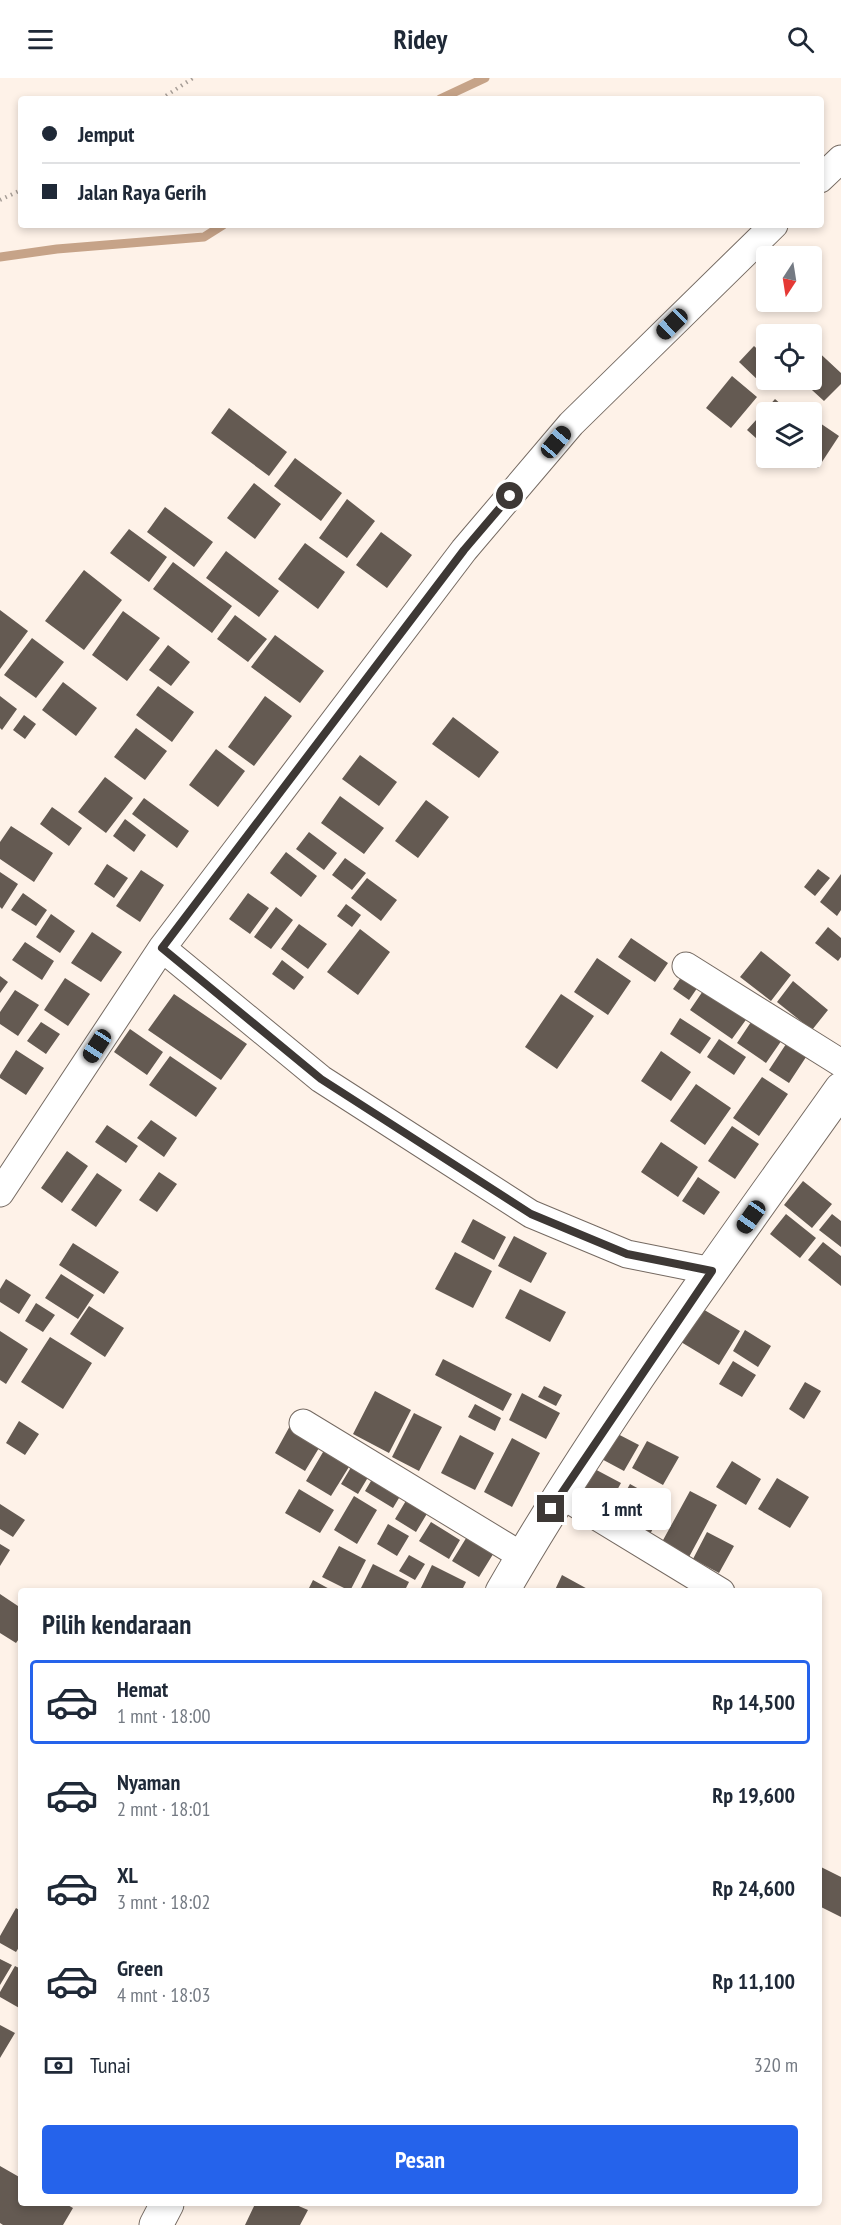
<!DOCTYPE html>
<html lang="id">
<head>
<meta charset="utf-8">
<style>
  :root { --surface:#fff; --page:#f2f2f3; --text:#1f2937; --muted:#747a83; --line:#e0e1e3; --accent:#2563eb }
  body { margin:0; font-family:"PT Sans Narrow",sans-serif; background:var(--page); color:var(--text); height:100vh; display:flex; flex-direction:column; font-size:22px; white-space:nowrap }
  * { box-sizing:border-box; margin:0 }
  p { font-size:20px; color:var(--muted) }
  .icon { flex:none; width:33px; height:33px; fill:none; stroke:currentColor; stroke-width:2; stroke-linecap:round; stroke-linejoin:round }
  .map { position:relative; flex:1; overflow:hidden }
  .side { position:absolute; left:18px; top:1510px; width:804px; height:618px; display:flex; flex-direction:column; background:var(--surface); border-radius:6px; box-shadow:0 3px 9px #0003 }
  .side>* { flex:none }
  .hud { position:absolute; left:18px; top:18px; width:806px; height:132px; border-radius:6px; box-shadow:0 3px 9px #0003; display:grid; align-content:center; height:132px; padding:0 24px; background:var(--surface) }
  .needle { width:39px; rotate:192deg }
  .fabs { position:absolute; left:756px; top:168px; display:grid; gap:12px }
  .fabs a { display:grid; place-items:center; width:66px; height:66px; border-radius:6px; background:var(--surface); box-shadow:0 3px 9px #0003; font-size:30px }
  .end { position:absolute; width:27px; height:27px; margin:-14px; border:8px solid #3d3835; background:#fff; box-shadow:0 0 0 3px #fff }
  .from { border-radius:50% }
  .bubble { position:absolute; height:42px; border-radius:6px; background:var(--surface); box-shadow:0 3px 9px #0003; font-size:20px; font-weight:700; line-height:42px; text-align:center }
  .car { position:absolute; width:18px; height:36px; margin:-18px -9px; border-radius:8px; box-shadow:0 0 4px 2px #0007; background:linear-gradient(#222 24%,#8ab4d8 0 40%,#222 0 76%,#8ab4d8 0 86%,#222 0) }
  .hud b { display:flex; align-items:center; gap:21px; height:57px; font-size:22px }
  .hud b+b { border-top:2px solid var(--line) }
  .hud i { width:15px; height:15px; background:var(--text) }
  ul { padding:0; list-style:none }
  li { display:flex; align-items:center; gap:18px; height:84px; margin:0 12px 9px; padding:0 12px; border:3px solid transparent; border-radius:6px }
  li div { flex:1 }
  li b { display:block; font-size:22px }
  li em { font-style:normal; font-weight:700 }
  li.on { border-color:var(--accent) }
  li>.icon { width:54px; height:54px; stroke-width:1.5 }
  h2 { padding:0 24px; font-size:27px; line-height:72px }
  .pay { display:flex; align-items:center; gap:15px; height:66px; padding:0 24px; font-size:22px }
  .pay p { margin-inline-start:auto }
  .cta { display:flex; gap:12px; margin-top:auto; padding:12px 24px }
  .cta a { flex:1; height:69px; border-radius:6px; background:var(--accent); color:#fff; font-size:24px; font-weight:700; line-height:69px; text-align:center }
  header { display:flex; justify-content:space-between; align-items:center; height:78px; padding:0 24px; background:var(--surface); font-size:27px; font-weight:700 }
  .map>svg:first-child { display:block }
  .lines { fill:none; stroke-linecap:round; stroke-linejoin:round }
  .stream { stroke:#c6a388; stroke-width:9 }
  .building { fill:#645a52 }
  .minor-casing { stroke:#756a62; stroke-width:29 }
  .tertiary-casing { stroke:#756a62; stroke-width:35 }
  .path { stroke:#a79e97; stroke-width:4; stroke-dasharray:1.5 4.5; stroke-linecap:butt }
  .minor { stroke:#fff; stroke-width:27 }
  .tertiary { stroke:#fff; stroke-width:33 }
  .route { stroke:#3d3835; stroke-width:8 }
</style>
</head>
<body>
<header><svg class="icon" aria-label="menu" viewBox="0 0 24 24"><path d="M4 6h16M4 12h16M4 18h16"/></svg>Ridey<svg class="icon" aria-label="search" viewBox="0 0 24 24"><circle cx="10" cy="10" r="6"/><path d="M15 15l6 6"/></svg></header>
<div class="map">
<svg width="841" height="2147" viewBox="0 0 841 2147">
  <rect width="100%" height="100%" fill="#fef2e8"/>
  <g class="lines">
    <path class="stream" d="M 440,21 L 485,0
      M 0,179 L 57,171 L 204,159 L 223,147"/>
  </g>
  <path class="building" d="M 754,268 L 766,279 L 766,298 L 761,305 L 739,284 Z
    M 812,268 L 841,295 L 841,306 L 824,323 L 801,302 L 812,302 Z
    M 732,298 L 757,319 L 731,350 L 706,330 Z
    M 775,321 L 790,334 L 766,334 L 766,369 L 747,352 Z
    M 229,330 L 287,374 L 269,398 L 211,355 Z
    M 814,341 L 839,358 L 818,390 L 801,380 L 812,380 L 812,344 Z
    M 295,380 L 342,415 L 321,443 L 274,408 Z
    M 254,405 L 281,426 L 255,461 L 227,440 Z
    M 347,421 L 375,443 L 347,480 L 319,460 Z
    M 165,429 L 213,464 L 194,489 L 147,454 Z
    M 129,451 L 167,479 L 149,504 L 110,475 Z
    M 381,454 L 412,477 L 387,510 L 356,487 Z
    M 305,465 L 345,494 L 318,531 L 278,501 Z
    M 226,473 L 279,513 L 259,539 L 206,500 Z
    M 173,484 L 232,528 L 212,555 L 153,511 Z
    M 84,492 L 122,522 L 84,572 L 45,543 Z
    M 0,532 L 28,553 L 0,591 Z
    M 123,533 L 160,560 L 127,603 L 92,577 Z
    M 235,537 L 267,561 L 248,584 L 217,561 Z
    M 275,557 L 324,593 L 300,625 L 251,589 Z
    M 32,560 L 64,584 L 36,620 L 4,597 Z
    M 168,567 L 190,584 L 171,608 L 149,592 Z
    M 63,604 L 97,630 L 76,658 L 42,632 Z
    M 158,608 L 194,634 L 172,664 L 136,637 Z
    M 0,618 L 17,631 L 2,652 L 0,650 Z
    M 265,618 L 292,638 L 254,688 L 228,669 Z
    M 24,637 L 36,646 L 25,661 L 13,652 Z
    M 453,639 L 499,674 L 479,700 L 432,666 Z
    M 136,650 L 167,673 L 145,702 L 114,679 Z
    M 216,671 L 245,693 L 218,729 L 189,707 Z
    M 360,677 L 397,704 L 379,728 L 342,701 Z
    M 105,699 L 133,720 L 106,755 L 78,734 Z
    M 340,718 L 384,750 L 364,776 L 321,745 Z
    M 144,720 L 189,753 L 177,770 L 132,736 Z
    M 426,722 L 449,739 L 418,780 L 395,763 Z
    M 52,729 L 82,750 L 69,768 L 40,746 Z
    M 125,741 L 146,757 L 134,774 L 113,758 Z
    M 11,748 L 53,775 L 34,804 L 0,781 L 0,764 Z
    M 309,754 L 337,775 L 324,792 L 296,771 Z
    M 286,774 L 317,798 L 301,819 L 270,795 Z
    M 345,780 L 366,795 L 352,812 L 332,797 Z
    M 107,786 L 128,800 L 114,820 L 94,806 Z
    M 818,791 L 830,800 L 815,818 L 804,809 Z
    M 141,792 L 164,807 L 140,844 L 116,828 Z
    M 0,794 L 18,806 L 2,831 L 0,829 Z
    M 841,796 L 841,832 L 837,838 L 820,824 Z
    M 367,800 L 397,822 L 381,843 L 351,820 Z
    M 23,815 L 47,832 L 36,848 L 11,832 Z
    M 248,815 L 269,830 L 250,856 L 229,841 Z
    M 346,826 L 361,837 L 352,849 L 337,838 Z
    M 276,829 L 293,842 L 271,871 L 254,859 Z
    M 51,836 L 75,853 L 60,875 L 36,859 Z
    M 299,846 L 327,866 L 308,891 L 281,871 Z
    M 828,849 L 841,860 L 841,879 L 838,883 L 815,865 Z
    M 360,851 L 390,874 L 358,917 L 327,894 Z
    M 92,854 L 122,874 L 101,904 L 71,885 Z
    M 631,860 L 668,885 L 655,904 L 618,879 Z
    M 25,864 L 54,883 L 42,902 L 12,882 Z
    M 761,873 L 791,897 L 771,923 L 740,899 Z
    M 597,880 L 631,903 L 608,937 L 574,914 Z
    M 282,882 L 304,899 L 294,912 L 272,896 Z
    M 684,895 L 700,906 L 689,922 L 673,911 Z
    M 0,898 L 8,904 L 0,915 Z
    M 65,900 L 90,916 L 68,948 L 44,932 Z
    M 793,903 L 828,932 L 812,952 L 777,924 Z
    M 705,910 L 748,939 L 732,961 L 690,932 Z
    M 15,912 L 39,927 L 18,958 L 0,946 L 0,934 Z
    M 174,916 L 247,966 L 221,1002 L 148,952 Z
    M 561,916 L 594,938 L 557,991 L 525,969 Z
    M 755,938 L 784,959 L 766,985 L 737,965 Z
    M 680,940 L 711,960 L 700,976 L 670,956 Z
    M 41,944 L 60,956 L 46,976 L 27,963 Z
    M 130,951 L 163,974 L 147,997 L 114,974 Z
    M 719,961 L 746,979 L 734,997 L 707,979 Z
    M 788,963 L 808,976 L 789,1005 L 769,992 Z
    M 16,972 L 44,990 L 26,1017 L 0,1000 L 0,997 Z
    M 661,973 L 691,994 L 671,1023 L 641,1003 Z
    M 170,978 L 217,1010 L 196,1039 L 149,1007 Z
    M 762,999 L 788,1016 L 759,1058 L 733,1040 Z
    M 696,1006 L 731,1030 L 705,1067 L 670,1043 Z
    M 151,1042 L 177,1060 L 164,1079 L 137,1060 Z
    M 107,1047 L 138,1068 L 126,1085 L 95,1064 Z
    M 732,1048 L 759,1066 L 735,1101 L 708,1083 Z
    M 661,1064 L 698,1089 L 678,1119 L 641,1094 Z
    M 67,1073 L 88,1088 L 62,1125 L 41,1110 Z
    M 159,1094 L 177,1106 L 157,1134 L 139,1122 Z
    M 97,1095 L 122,1112 L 96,1149 L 71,1132 Z
    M 698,1099 L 720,1114 L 704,1137 L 682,1123 Z
    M 803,1103 L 832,1126 L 812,1150 L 784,1127 Z
    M 786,1136 L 816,1160 L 800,1180 L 770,1156 Z
    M 832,1136 L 841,1143 L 841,1169 L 819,1152 Z
    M 473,1141 L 506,1159 L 494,1182 L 461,1164 Z
    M 514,1158 L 547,1175 L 531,1205 L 498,1188 Z
    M 823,1164 L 841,1178 L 841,1208 L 808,1182 Z
    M 73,1165 L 119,1194 L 104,1216 L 59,1187 Z
    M 455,1174 L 492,1193 L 473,1230 L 435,1211 Z
    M 61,1196 L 94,1217 L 78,1241 L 45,1220 Z
    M 6,1201 L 31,1217 L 19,1236 L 0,1224 L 0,1211 Z
    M 520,1211 L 566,1234 L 550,1264 L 505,1240 Z
    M 36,1225 L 55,1237 L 43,1254 L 25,1243 Z
    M 89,1228 L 124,1250 L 105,1279 L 70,1256 Z
    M 701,1230 L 740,1253 L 719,1287 L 681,1264 Z
    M 745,1252 L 771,1268 L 758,1289 L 733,1273 Z
    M 0,1253 L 28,1271 L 6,1306 L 0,1302 Z
    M 50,1259 L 92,1285 L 63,1331 L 21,1304 Z
    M 443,1281 L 512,1316 L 503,1333 L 435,1297 Z
    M 733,1283 L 756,1297 L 742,1319 L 719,1306 Z
    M 805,1304 L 821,1313 L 804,1341 L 789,1331 Z
    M 544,1308 L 562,1317 L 556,1328 L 538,1319 Z
    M 375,1313 L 411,1332 L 389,1375 L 353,1356 Z
    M 522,1315 L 560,1335 L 546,1361 L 509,1342 Z
    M 475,1326 L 501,1340 L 495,1353 L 468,1339 Z
    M 414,1335 L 442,1349 L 419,1393 L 392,1379 Z
    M 19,1343 L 39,1356 L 25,1377 L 6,1365 Z
    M 291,1346 L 322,1365 L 305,1393 L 275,1375 Z
    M 610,1352 L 639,1367 L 624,1393 L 596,1378 Z
    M 460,1357 L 494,1375 L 475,1412 L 441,1395 Z
    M 512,1360 L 540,1375 L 512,1429 L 484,1414 Z
    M 647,1363 L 679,1379 L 663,1407 L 632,1390 Z
    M 326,1369 L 352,1384 L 331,1418 L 306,1403 Z
    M 732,1383 L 761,1401 L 746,1427 L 716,1409 Z
    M 353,1386 L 370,1396 L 358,1416 L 341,1406 Z
    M 589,1388 L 621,1405 L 605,1434 L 573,1416 Z
    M 374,1398 L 402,1415 L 393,1430 L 365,1413 Z
    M 777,1400 L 809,1419 L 790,1450 L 758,1431 Z
    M 630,1406 L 666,1426 L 648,1460 L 611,1440 Z
    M 299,1411 L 334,1432 L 320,1455 L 285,1435 Z
    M 690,1413 L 717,1427 L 689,1479 L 662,1464 Z
    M 354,1418 L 377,1432 L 357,1466 L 334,1452 Z
    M 407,1421 L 428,1434 L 416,1454 L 395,1441 Z
    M 0,1426 L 25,1442 L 13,1459 L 0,1451 Z
    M 431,1444 L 460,1462 L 449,1481 L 419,1463 Z
    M 388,1446 L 409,1458 L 397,1478 L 377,1466 Z
    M 707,1454 L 734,1468 L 719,1495 L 693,1481 Z
    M 468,1457 L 495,1473 L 479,1499 L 452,1483 Z
    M 0,1466 L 10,1472 L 0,1488 Z
    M 339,1468 L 366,1482 L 350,1513 L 322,1499 Z
    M 409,1477 L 425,1486 L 415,1502 L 399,1493 Z
    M 373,1486 L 409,1504 L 404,1514 L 359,1514 Z
    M 432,1487 L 466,1504 L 461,1514 L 419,1514 Z
    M 562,1497 L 593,1514 L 554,1514 Z
    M 313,1502 L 335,1514 L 307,1514 Z
    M 0,1516 L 21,1530 L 21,1558 L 16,1565 L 0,1555 Z
    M 819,1788 L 841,1799 L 841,1839 L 819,1828 Z
    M 16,1830 L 21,1833 L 21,1866 L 16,1874 L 0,1865 L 0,1858 Z
    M 0,1881 L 12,1887 L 0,1907 Z
    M 15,1888 L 21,1891 L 21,1931 L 0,1919 L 0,1914 Z
    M 0,1947 L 15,1955 L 0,1980 Z
    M 0,2088 L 21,2100 L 21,2126 L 66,2126 L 73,2130 L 63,2147 L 3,2147 L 0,2145 Z
    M 255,2126 L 294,2126 L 308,2132 L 300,2147 L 245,2147 Z"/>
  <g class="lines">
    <g class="minor-casing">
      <path id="minor" d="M 820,101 L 841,81
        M 162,870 L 321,1001 L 531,1136 L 627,1176 L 712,1193
        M 686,888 L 841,985
        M 0,1115 L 162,870 L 464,472 L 571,346 L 774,147
        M 303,1345 L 522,1478
        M 560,1416 L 721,1514"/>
    </g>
    <g class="tertiary-casing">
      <path id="tertiary" d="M 502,1514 C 603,1339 724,1176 841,1011
        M 156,2147 L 167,2126"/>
    </g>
    <path class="path" d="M 161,21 L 193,0
      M 0,122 L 21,112"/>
    <use href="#minor" class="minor"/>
    <use href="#tertiary" class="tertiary"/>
  </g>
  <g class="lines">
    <path class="route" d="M 510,418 L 464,472 L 162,870 L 321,1001 L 531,1136 L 627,1176 L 712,1193 L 551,1431"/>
  </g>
</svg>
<div class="fabs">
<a><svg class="needle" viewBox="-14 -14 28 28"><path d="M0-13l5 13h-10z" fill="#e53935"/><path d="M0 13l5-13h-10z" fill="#747a83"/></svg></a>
<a><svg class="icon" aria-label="locate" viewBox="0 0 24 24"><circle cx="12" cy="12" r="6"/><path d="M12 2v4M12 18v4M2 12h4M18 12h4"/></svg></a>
<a><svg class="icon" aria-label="layers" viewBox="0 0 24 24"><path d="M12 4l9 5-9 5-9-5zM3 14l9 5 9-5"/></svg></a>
</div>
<i class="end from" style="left:510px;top:418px"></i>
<i class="end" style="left:551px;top:1431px"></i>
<div class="bubble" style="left:572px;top:1410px;width:99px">1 mnt</div>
<i class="car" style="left:672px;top:246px;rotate:226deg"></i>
<i class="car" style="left:556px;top:364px;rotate:40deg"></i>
<i class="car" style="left:97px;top:968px;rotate:213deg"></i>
<i class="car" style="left:751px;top:1139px;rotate:215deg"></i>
<div class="hud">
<b><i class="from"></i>Jemput</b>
<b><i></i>Jalan Raya Gerih</b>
</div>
<section class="side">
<h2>Pilih kendaraan</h2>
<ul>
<li class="on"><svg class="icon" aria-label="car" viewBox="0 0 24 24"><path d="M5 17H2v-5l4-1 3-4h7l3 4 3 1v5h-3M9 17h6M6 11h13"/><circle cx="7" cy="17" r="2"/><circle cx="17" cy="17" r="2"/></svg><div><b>Hemat</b><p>1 mnt · 18:00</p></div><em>Rp 14,500</em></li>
<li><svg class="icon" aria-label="car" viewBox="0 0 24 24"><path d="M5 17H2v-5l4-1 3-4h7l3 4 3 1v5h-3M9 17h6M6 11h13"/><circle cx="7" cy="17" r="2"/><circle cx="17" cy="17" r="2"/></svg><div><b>Nyaman</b><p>2 mnt · 18:01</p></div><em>Rp 19,600</em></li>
<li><svg class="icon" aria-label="car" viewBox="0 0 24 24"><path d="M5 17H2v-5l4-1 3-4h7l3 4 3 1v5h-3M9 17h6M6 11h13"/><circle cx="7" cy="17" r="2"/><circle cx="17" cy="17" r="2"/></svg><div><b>XL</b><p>3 mnt · 18:02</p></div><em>Rp 24,600</em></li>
<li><svg class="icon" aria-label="car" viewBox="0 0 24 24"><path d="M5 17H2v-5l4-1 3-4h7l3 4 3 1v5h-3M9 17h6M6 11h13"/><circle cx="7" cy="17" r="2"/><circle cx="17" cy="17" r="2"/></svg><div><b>Green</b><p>4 mnt · 18:03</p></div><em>Rp 11,100</em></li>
</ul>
<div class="pay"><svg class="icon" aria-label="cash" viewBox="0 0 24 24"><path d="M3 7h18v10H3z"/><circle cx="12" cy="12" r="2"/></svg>Tunai<p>320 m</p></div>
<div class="cta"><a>Pesan</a></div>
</section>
</div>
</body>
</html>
